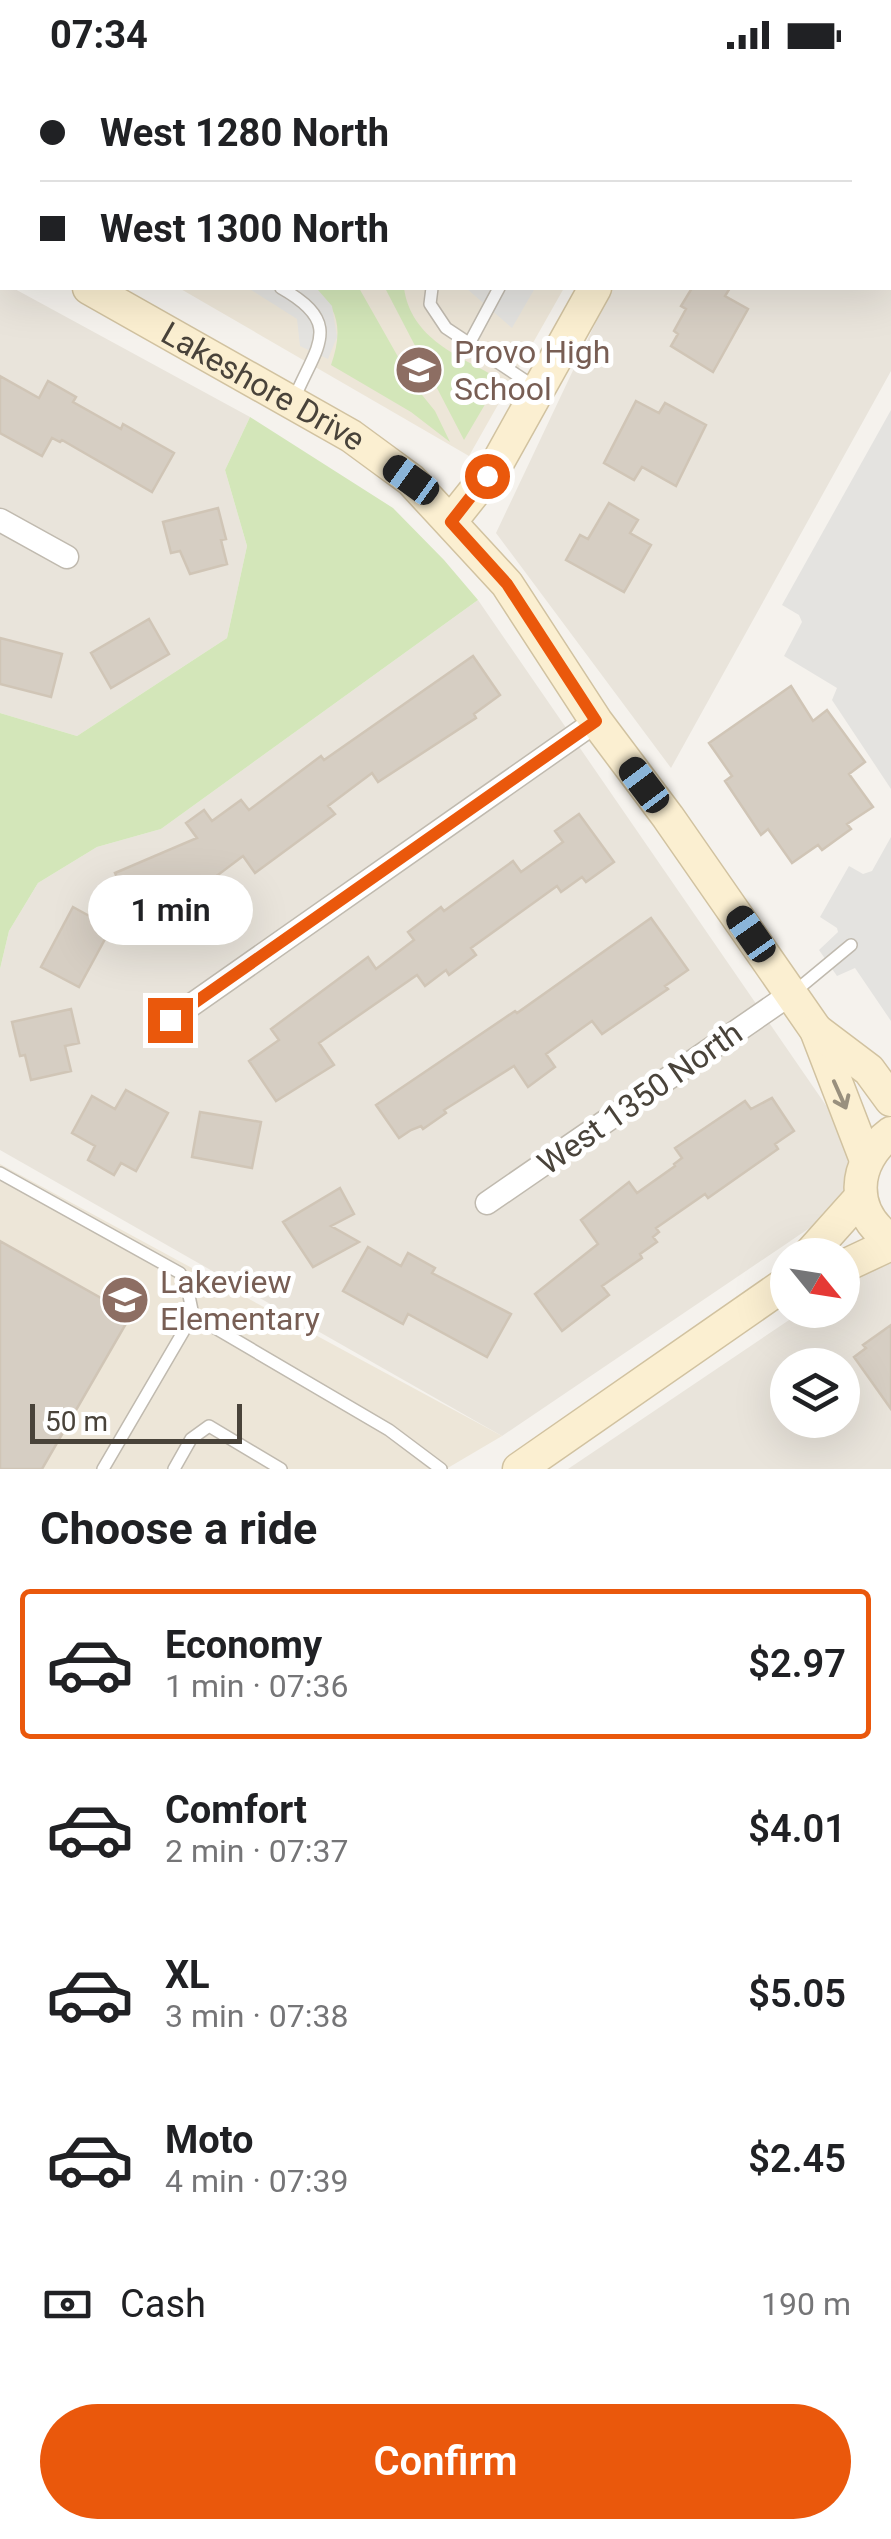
<!DOCTYPE html>
<html lang="en">
<head>
<meta charset="utf-8">
<style>
  :root { --surface:#fff; --page:#f6f6f6; --text:#202124; --muted:#757577; --line:#e0e0e0; --accent:#ea580c }
  body { margin:0; font-family:Roboto,sans-serif; background:var(--page); color:var(--text); height:100vh; display:flex; flex-direction:column; font-size:38px; white-space:nowrap }
  * { box-sizing:border-box; margin:0 }
  p { font-size:32px; color:var(--muted) }
  .icon { flex:none; width:55px; height:55px; fill:none; stroke:currentColor; stroke-width:2; stroke-linecap:round; stroke-linejoin:round }
  .map { position:relative; height:1399px; overflow:hidden }
  .panel { display:flex; flex-direction:column; background:var(--surface); flex:1 }
  .panel>* { flex:none }
  .banner { position:absolute; left:0px; top:0px; width:892px; height:220px; box-shadow:0 10px 40px #0002; display:grid; align-content:center; height:220px; padding:0 40px; background:var(--surface) }
  .needle { width:65px; rotate:120deg }
  .fabs { position:absolute; left:770px; top:1168px; display:grid; gap:20px }
  .fabs a { display:grid; place-items:center; width:90px; height:90px; border-radius:50%; background:var(--surface); box-shadow:0 10px 40px #0002; font-size:50px }
  .scale { position:absolute; left:30px; bottom:25px; width:212px; box-sizing:border-box; padding-left:10px; border:5px solid #49433a; border-top:0; font-size:28px; line-height:35px; white-space:nowrap; color:#49433a; -webkit-text-stroke:8px #fff; paint-order:stroke }
  .end { position:absolute; width:45px; height:45px; margin:-22px; border:12px solid #ea580c; background:#fff; box-shadow:0 0 0 5px #fff }
  .from { border-radius:50% }
  .bubble { position:absolute; height:70px; border-radius:35px; background:var(--surface); box-shadow:0 10px 40px #0002; font-size:32px; font-weight:600; line-height:70px; text-align:center }
  .car { position:absolute; width:30px; height:60px; margin:-30px -15px; border-radius:12px; box-shadow:0 0 8px 2px #0007; background:linear-gradient(#222 24%,#8ab4d8 0 40%,#222 0 76%,#8ab4d8 0 86%,#222 0) }
  .banner b { display:flex; align-items:center; gap:35px; height:95px; font-size:38px }
  .banner b+b { border-top:2px solid var(--line) }
  .banner i { width:25px; height:25px; background:var(--text) }
  ul { padding:0; list-style:none }
  li { display:flex; align-items:center; gap:30px; height:150px; margin:0 20px 15px; padding:0 20px; border:5px solid transparent; border-radius:10px }
  li div { flex:1 }
  li b { display:block; font-size:38px }
  li em { font-style:normal; font-weight:600 }
  li.selected { border-color:var(--accent) }
  li>.icon { width:90px; height:90px; stroke-width:1.5 }
  h2 { padding:0 40px; font-size:45px; line-height:120px }
  .pay { display:flex; align-items:center; gap:25px; height:110px; padding:0 40px; font-size:38px }
  .pay p { margin-inline-start:auto }
  .action { display:flex; gap:20px; margin-top:auto; padding:20px 40px }
  .action a { flex:1; height:115px; border-radius:60px; background:var(--accent); color:#fff; font-size:40px; font-weight:600; line-height:115px; text-align:center }
  .status { display:flex; justify-content:space-between; align-items:center; height:70px; padding:0 50px; background:var(--surface); direction:ltr }
  .status svg { height:28px; fill:currentColor }
  .map>svg:first-child { display:block }
  .residential { fill:#e9e4db; fill-rule:evenodd }
  .education { fill:#ede6d8 }
  .green { fill:#d3e6b9 }
  .parking { fill:#e4e3e0 }
  .building { fill:#d6cec3; stroke:#d0c5b6; stroke-width:2.5 }
  .lines { fill:none; stroke-linecap:round; stroke-linejoin:round }
  .lane-casing { stroke:#c0baaf; stroke-width:14 }
  .street-casing { stroke:#c0baaf; stroke-width:25 }
  .secondary-casing { stroke:#d1c2a0; stroke-width:35 }
  .lane { stroke:#fff; stroke-width:11 }
  .street { stroke:#fff; stroke-width:22 }
  .secondary { stroke:#fbefd1; stroke-width:32 }
  .oneway { stroke:#99907e }
  .route { stroke:#ea580c; stroke-width:12 }
  .labels { text-anchor:middle; dominant-baseline:central; stroke-width:10; stroke-linejoin:round; paint-order:stroke }
  .education-label { font-size:32px; fill:#785e54; stroke:#fff; text-anchor:start }
  .street-label { font-size:32px; fill:#49433a; stroke:#fff }
</style>
</head>
<body>
<div class="status"><b>07:34</b><svg viewBox="0 0 49 12"><path d="M0 12V9h3v3zM5 12V6h3v6zM10 12V3h3v9zM15 12V0h3v12zM26 1h20v11H26zM47 4h2v5h-2z"/></svg></div>
<div class="map">
<svg width="891" height="1399" viewBox="0 0 891 1399">
  <rect width="100%" height="100%" fill="#f5f2ed"/>
  <path class="residential" d="M 716,0 L 891,0 L 891,301 L 671,698 L 496,463 L 612,218 L 890,218 L 890,2 L 715,2 Z
    M 0,211 L 2,218 L 13,218 L 250,347 L 225,400 L 247,476 L 227,568 L 77,666 L 0,643 Z
    M 478,530 L 845,1063 L 849,1081 L 849,1100 L 844,1119 L 830,1141 L 814,1155 L 502,1366 L 0,1080 L 0,899 L 9,861 L 38,813 L 97,777 L 161,759 Z
    M 891,1179 L 891,1399 L 568,1399 L 804,1240 L 842,1240 L 843,1214 ZM 788,1295 L 842,1295 L 842,1350 L 788,1350 Z"/>
  <path class="education" d="M 0,0 L 687,0 L 2,2 L 2,122 Z
    M 179,218 L 564,218 L 469,386 Z
    M 0,1094 L 502,1366 L 446,1399 L 0,1399 Z"/>
  <path class="green" d="M 313,218 L 359,218 L 414,315 L 435,341 L 450,372 L 411,342 L 331,295 C 342,264 341,238 313,218 Z
    M 385,218 L 404,218 C 411,269 459,286 500,309 L 464,370 Z
    M 250,347 L 393,438 L 444,490 L 478,530 L 161,759 L 97,777 L 38,813 L 9,861 L 0,899 L 0,643 L 77,666 L 227,568 L 247,476 L 225,400 Z"/>
  <path class="parking" d="M 248,218 L 313,218 L 318,220 L 332,236 L 337,267 L 328,289 L 300,276 L 297,249 Z
    M 466,218 L 535,218 L 512,258 Z
    M 891,340 L 891,719 L 832,630 L 837,618 L 784,586 L 802,552 L 799,545 L 782,535 Z
    M 891,767 L 891,951 L 855,898 L 837,906 L 819,880 L 838,862 L 837,858 L 820,847 L 849,796 L 863,804 L 872,801 Z"/>
  <path class="building" d="M 692,218 L 730,218 L 725,226 L 748,239 L 713,302 L 671,276 L 678,264 L 674,261 L 686,239 L 681,236 Z
    M 0,306 L 39,328 L 48,311 L 76,327 L 73,332 L 121,359 L 123,354 L 174,383 L 152,422 L 62,370 L 60,372 L 52,368 L 42,386 L 0,363 Z
    M 636,331 L 659,343 L 665,333 L 706,355 L 676,416 L 642,397 L 634,410 L 604,393 Z
    M 609,433 L 638,450 L 630,463 L 651,475 L 624,522 L 566,490 L 580,465 L 588,469 Z
    M 218,438 L 226,469 L 221,470 L 227,494 L 190,504 L 180,481 L 171,483 L 163,452 Z
    M 149,549 L 169,584 L 111,618 L 91,583 Z
    M 0,568 L 62,584 L 51,627 L 0,614 Z
    M 473,586 L 500,625 L 474,644 L 476,648 L 378,712 L 372,703 L 328,736 L 335,744 L 255,803 L 243,786 L 198,820 L 166,833 L 168,839 L 136,853 L 115,803 L 197,768 L 186,753 L 204,740 L 212,751 L 241,730 L 249,740 L 321,686 L 324,690 Z
    M 791,616 L 813,651 L 827,640 L 865,692 L 849,704 L 873,737 L 847,754 L 851,759 L 822,780 L 818,775 L 792,793 L 768,759 L 761,765 L 725,711 L 732,706 L 709,673 Z
    M 579,744 L 614,792 L 586,812 L 582,807 L 561,822 L 557,816 L 471,878 L 476,885 L 449,905 L 446,900 L 425,916 L 417,905 L 319,973 L 334,995 L 276,1031 L 249,991 L 279,970 L 271,959 L 368,887 L 376,899 L 414,870 L 408,862 L 441,837 L 444,841 L 513,791 L 521,802 L 563,772 L 555,761 Z
    M 73,837 L 111,858 L 79,917 L 41,897 Z
    M 651,848 L 688,900 L 665,916 L 668,919 L 602,964 L 592,951 L 546,984 L 555,997 L 528,1017 L 514,996 L 444,1040 L 446,1043 L 423,1059 L 421,1056 L 411,1060 L 399,1068 L 376,1035 L 515,941 L 517,943 Z
    M 71,939 L 79,973 L 65,976 L 71,1001 L 31,1010 L 25,985 L 20,986 L 12,952 Z
    M 126,1020 L 168,1043 L 136,1101 L 121,1093 L 114,1105 L 88,1090 L 95,1076 L 72,1063 L 92,1026 L 115,1039 Z
    M 772,1028 L 794,1061 L 775,1074 L 778,1079 L 708,1128 L 705,1124 L 656,1158 L 659,1162 L 653,1167 L 657,1172 L 640,1184 L 642,1188 L 602,1216 L 609,1225 L 562,1261 L 535,1224 L 598,1174 L 581,1150 L 629,1112 L 637,1123 L 675,1096 L 674,1094 L 682,1088 L 675,1078 L 745,1031 L 751,1039 Z
    M 200,1042 L 261,1052 L 252,1098 L 192,1087 Z
    M 340,1118 L 354,1144 L 331,1156 L 359,1172 L 313,1197 L 283,1152 Z
    M 0,1171 L 131,1245 L 42,1399 L 0,1399 Z
    M 368,1177 L 401,1196 L 408,1183 L 435,1198 L 432,1203 L 511,1244 L 487,1287 L 408,1244 L 403,1254 L 343,1221 Z
    M 891,1255 L 891,1339 L 854,1287 L 866,1278 L 863,1275 Z"/>
  <g class="lines">
    <g class="lane-casing">
      <path id="lane" d="M 540,2 L 542,0
        M 617,2 L 618,0
        M 0,51 L 2,52
        M 281,218 C 345,254 316,276 294,329
        M 432,218 L 430,234 L 446,258 L 538,319
        M 469,274 L 499,218
        M 793,923 L 851,875
        M 0,1103 L 180,1203 L 188,1221 L 193,1245
        M 103,1399 L 193,1245 L 389,1360 L 441,1399
        M 174,1399 L 191,1369 L 209,1356 L 281,1399"/>
    </g>
    <g class="street-casing">
      <path id="street" d="M 746,0 L 751,2
        M 890,80 L 891,81
        M 0,450 L 67,487
        M 170,950 L 596,651
        M 487,1133 L 792,923"/>
    </g>
    <g class="secondary-casing">
      <g id="secondary">
        <path d="M 714,2 L 715,0"/>
        <path d="M 0,168 L 2,169"/>
        <path id="s1" d="M 89,218 L 351,366 L 411,410 L 507,514 L 596,651 L 668,747 L 816,960 L 866,1090"/>
        <path d="M 451,451 L 498,392 L 595,218"/>
        <path d="M 816,960 L 869,1000 L 891,1030"/>
        <path d="M 891,1063 C 852,1092 849,1142 891,1170"/>
        <path d="M 809,1185 L 860,1128"/>
        <path d="M 842,1197 L 891,1174"/>
        <path d="M 519,1399 L 788,1212"/>
      </g>
    </g>
    <use href="#lane" class="lane"/>
    <use href="#street" class="street"/>
    <use href="#secondary" class="secondary"/>
  </g>
  <defs><path id="oneway-shaft" d="M-6 0H5M1.5-3L5.5 0L1.5 3" fill="none" stroke-width="1.6" stroke-linecap="round" stroke-linejoin="round" transform="scale(2.5)"/></defs>
  <use class="oneway" href="#oneway-shaft" transform="translate(840 1025) rotate(66)"/>
  <g class="lines">
    <path class="route" d="M 170,950 L 596,651 L 507,514 L 451,452 L 487,406"/>
  </g>
  <defs>
    <g id="school-disc" transform="scale(2.5)"><circle r="9.5" fill="#8d6e63" stroke="#fff"/><path d="M0-5L7-2L0 1L-7-2ZM-4 1L0 2.5L4 1V4Q0 6-4 4Z" fill="#fff"/></g>
  </defs>
  <g fill-rule="evenodd">
    <use href="#school-disc" x="419" y="300"/>
    <use href="#school-disc" x="125" y="1230"/>
  </g>
  <g class="labels">
    <g class="education-label">
      <text x="454" y="282">Provo High<tspan x="454" dy="37">School</tspan></text>
      <text x="160" y="1212">Lakeview<tspan x="160" dy="37">Elementary</tspan></text>
    </g>
    <g class="street-label">
      <text stroke="none"><textPath href="#s1" startOffset="200">Lakeshore Drive</textPath></text>
      <text transform="translate(640 1028) rotate(-35)">West 1350 North</text>
    </g>
  </g>
</svg>
<div class="fabs">
<a><svg class="needle" viewBox="-14 -14 28 28"><path d="M0-13l5 13h-10z" fill="#e53935"/><path d="M0 13l5-13h-10z" fill="#757577"/></svg></a>
<a><svg class="icon" aria-label="layers" viewBox="0 0 24 24"><path d="M12 4l9 5-9 5-9-5zM3 14l9 5 9-5"/></svg></a>
</div>
<div class="scale">50 m</div>
<i class="end from" style="left:487px;top:406px"></i>
<i class="end" style="left:170px;top:950px"></i>
<div class="bubble" style="left:88px;top:805px;width:165px">1 min</div>
<i class="car" style="left:411px;top:410px;rotate:306deg"></i>
<i class="car" style="left:644px;top:715px;rotate:323deg"></i>
<i class="car" style="left:751px;top:864px;rotate:325deg"></i>
<div class="banner">
<b><i class="from"></i>West 1280 North</b>
<b><i></i>West 1300 North</b>
</div>
</div>
<section class="panel">
<h2>Choose a ride</h2>
<ul>
<li class="selected"><svg class="icon" aria-label="car" viewBox="0 0 24 24"><path d="M5 17H2v-5l4-1 3-4h7l3 4 3 1v5h-3M9 17h6M6 11h13"/><circle cx="7" cy="17" r="2"/><circle cx="17" cy="17" r="2"/></svg><div><b>Economy</b><p>1 min · 07:36</p></div><em>$2.97</em></li>
<li><svg class="icon" aria-label="car" viewBox="0 0 24 24"><path d="M5 17H2v-5l4-1 3-4h7l3 4 3 1v5h-3M9 17h6M6 11h13"/><circle cx="7" cy="17" r="2"/><circle cx="17" cy="17" r="2"/></svg><div><b>Comfort</b><p>2 min · 07:37</p></div><em>$4.01</em></li>
<li><svg class="icon" aria-label="car" viewBox="0 0 24 24"><path d="M5 17H2v-5l4-1 3-4h7l3 4 3 1v5h-3M9 17h6M6 11h13"/><circle cx="7" cy="17" r="2"/><circle cx="17" cy="17" r="2"/></svg><div><b>XL</b><p>3 min · 07:38</p></div><em>$5.05</em></li>
<li><svg class="icon" aria-label="car" viewBox="0 0 24 24"><path d="M5 17H2v-5l4-1 3-4h7l3 4 3 1v5h-3M9 17h6M6 11h13"/><circle cx="7" cy="17" r="2"/><circle cx="17" cy="17" r="2"/></svg><div><b>Moto</b><p>4 min · 07:39</p></div><em>$2.45</em></li>
</ul>
<div class="pay"><svg class="icon" aria-label="cash" viewBox="0 0 24 24"><path d="M3 7h18v10H3z"/><circle cx="12" cy="12" r="2"/></svg>Cash<p>190 m</p></div>
<div class="action"><a>Confirm</a></div>
</section>
</body>
</html>
